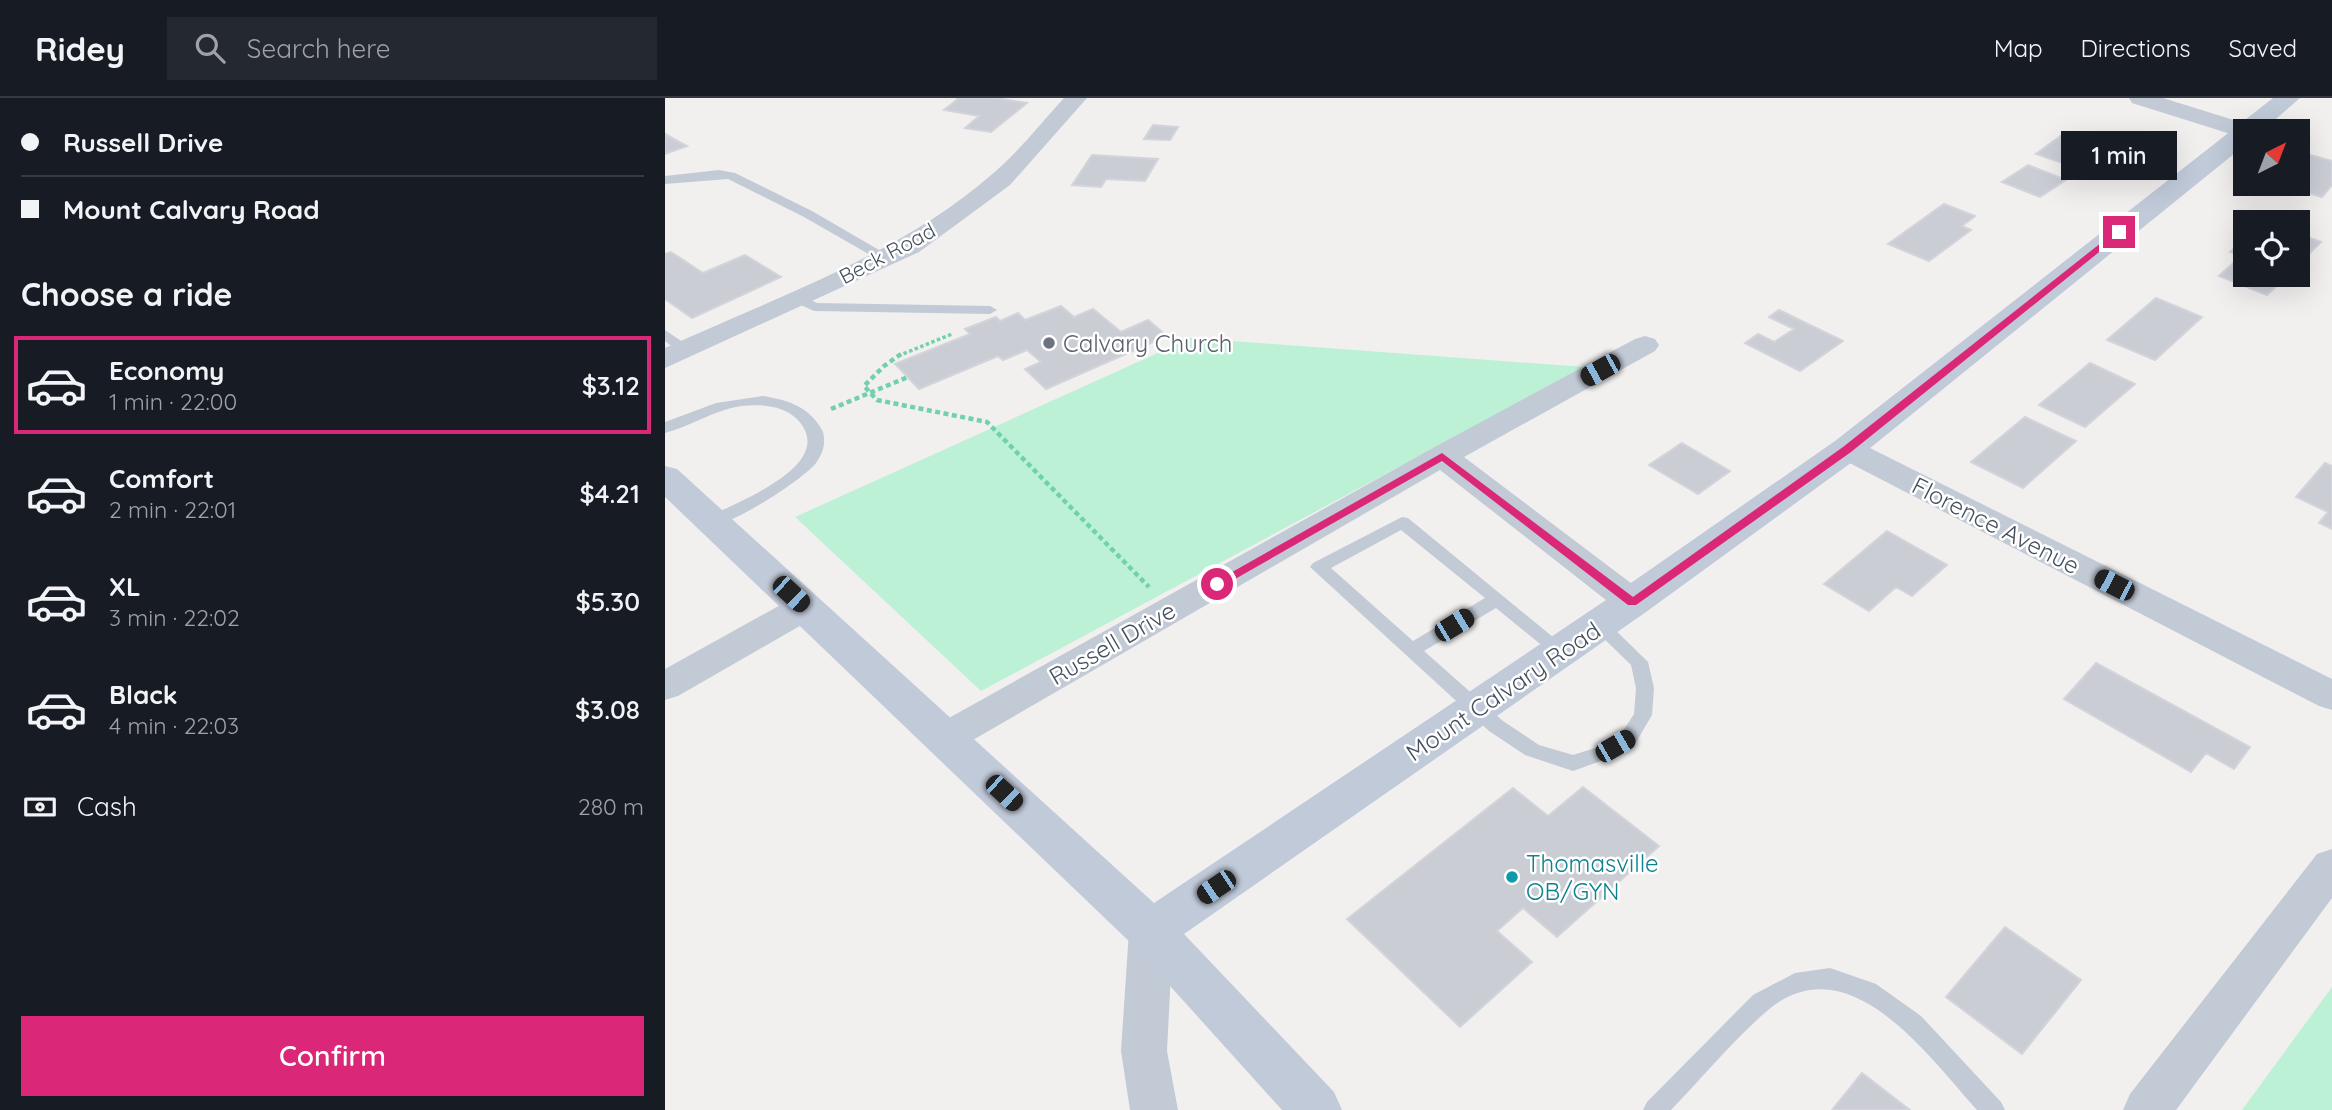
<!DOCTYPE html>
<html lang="en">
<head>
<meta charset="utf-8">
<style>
  :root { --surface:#171b24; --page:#242831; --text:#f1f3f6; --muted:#9ea1a6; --line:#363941; --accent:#db2777 }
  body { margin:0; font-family:Quicksand,sans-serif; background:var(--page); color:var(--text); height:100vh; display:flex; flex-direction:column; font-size:26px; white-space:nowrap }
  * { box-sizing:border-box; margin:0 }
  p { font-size:23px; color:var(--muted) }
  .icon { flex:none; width:38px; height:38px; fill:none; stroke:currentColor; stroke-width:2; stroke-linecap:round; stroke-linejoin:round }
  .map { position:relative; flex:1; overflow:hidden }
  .drawer { display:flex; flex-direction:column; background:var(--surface); width:665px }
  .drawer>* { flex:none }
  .hud { display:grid; align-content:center; height:154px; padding:0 21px; background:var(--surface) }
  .needle { width:46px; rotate:42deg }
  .controls { position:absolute; left:1568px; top:21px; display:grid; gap:14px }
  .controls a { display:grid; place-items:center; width:77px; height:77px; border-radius:0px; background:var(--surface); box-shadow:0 7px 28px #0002; font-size:35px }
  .end { position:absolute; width:32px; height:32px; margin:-16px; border:9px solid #db2777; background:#fff; box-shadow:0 0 0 4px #fff }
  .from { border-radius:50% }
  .bubble { position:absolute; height:49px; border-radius:0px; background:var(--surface); box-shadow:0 7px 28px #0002; font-size:23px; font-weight:600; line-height:49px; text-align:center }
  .car { position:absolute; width:21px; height:42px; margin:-21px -10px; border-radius:9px; box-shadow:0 0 5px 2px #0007; background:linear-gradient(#222 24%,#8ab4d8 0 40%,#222 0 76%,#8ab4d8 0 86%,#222 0) }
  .hud b { display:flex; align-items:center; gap:24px; height:66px; font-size:26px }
  .hud b+b { border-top:2px solid var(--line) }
  .hud i { width:18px; height:18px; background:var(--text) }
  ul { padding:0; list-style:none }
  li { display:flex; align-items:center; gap:21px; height:98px; margin:0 14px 10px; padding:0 7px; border:4px solid transparent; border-radius:0px }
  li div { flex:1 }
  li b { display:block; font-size:26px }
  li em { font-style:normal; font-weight:600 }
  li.selected { border-color:var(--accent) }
  li>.icon { width:63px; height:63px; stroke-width:1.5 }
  h2 { padding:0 21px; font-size:32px; line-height:84px }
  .pay { display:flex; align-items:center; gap:18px; height:77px; padding:0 21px; font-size:26px }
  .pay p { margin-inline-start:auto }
  .primary-button { display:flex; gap:14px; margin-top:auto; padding:14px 21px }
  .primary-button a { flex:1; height:80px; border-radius:0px; background:var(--accent); color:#fff; font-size:28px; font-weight:600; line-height:80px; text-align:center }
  header { display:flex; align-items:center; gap:42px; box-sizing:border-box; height:98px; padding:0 35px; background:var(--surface); border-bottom:2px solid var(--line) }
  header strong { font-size:33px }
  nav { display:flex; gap:38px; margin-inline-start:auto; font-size:24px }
  .search { width:490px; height:63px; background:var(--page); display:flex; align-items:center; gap:18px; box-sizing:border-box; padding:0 24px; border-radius:0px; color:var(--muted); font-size:26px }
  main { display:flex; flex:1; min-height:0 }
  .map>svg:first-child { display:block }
  .green { fill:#bcf1d6 }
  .building { fill:#cbcdd5; stroke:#d3d4db; stroke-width:2 }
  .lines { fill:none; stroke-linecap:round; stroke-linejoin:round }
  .path-far1 { stroke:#72d0ac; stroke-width:3.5; stroke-dasharray:3.5 2.5; stroke-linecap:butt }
  .path { stroke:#72d0ac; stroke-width:4.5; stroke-dasharray:5 3.5; stroke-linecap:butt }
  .lane { fill:#c2cad5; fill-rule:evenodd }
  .street { fill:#c2cad5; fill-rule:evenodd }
  .secondary { fill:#c1cad9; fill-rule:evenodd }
  .route { fill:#db2777 }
  .worship-dot { fill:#6b7280; stroke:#fff; stroke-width:2.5 }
  .culture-dot { fill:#0f9aa8; stroke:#fff; stroke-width:2.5 }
  .labels { text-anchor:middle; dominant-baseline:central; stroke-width:5; stroke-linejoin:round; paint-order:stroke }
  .far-street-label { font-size:21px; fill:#46505d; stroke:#fff }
  .worship-label { font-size:24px; fill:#5b616d; stroke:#fff; text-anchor:start }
  .street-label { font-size:24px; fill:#46505d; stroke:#fff }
  .culture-label { font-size:24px; fill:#0d838f; stroke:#fff; text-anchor:start }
</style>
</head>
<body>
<header>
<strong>Ridey</strong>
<div class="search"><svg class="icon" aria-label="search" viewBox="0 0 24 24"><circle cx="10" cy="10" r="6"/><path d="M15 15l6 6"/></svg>Search here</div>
<nav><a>Map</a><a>Directions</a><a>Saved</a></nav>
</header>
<main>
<section class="drawer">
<div class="hud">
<b><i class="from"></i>Russell Drive</b>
<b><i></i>Mount Calvary Road</b>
</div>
<h2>Choose a ride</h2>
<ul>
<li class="selected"><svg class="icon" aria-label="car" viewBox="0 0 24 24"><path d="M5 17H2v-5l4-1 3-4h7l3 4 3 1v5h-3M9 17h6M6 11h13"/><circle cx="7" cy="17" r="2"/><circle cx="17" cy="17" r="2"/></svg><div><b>Economy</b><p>1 min · 22:00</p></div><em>$3.12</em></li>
<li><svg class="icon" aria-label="car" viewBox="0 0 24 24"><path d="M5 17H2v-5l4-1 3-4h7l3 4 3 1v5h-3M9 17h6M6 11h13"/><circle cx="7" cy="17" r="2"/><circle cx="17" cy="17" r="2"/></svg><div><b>Comfort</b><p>2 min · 22:01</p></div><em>$4.21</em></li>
<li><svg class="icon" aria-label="car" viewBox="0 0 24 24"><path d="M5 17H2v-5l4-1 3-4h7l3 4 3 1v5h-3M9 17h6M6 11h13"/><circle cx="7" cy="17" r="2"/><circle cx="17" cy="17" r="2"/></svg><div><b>XL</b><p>3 min · 22:02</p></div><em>$5.30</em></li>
<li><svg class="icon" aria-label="car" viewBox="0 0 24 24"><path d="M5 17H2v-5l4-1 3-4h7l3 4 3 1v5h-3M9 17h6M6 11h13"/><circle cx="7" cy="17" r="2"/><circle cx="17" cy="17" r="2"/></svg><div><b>Black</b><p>4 min · 22:03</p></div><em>$3.08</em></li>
</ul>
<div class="pay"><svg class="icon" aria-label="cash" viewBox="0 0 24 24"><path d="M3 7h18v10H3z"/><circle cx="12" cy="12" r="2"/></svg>Cash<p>280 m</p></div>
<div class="primary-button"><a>Confirm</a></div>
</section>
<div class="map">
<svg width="1667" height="1012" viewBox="0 0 1667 1012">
  <rect width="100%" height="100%" fill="#f2efef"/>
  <path class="green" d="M 526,240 L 920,269 L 316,593 L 130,419 Z
    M 1667,889 L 1667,1012 L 1577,1012 Z"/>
  <path class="building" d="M 294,0 L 330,0 L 362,5 L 326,34 L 300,30 L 314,18 L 279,12 Z
    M 488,27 L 513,29 L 505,42 L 479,41 Z
    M 0,36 L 22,48 L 0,56 Z
    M 1398,36 L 1437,49 L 1423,60 L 1434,64 L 1421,73 L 1371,56 Z
    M 1638,55 L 1667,63 L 1667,87 L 1657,99 L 1613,86 L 1633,86 L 1633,62 Z
    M 427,57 L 493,61 L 480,83 L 441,81 L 436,89 L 407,87 Z
    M 1363,67 L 1401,82 L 1375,99 L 1337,84 Z
    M 1279,106 L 1310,118 L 1297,128 L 1306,132 L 1264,163 L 1223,146 Z
    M 1633,136 L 1656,144 L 1633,167 Z
    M 1580,141 L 1580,177 L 1623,177 L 1602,197 L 1554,178 L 1576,158 L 1565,154 Z
    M 6,154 L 38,175 L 80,157 L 116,179 L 27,220 L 0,201 L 0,156 Z
    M 1491,200 L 1537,219 L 1490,262 L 1442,242 Z
    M 396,208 L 409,219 L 428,211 L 456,234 L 483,222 L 502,238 L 381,291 L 360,271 L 376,264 L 362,252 L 338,262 L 333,258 L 254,291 L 230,266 L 305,236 L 300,231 L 331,219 L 335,223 L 353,215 L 360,222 Z
    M 1114,212 L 1178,243 L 1135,273 L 1080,245 L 1093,236 L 1109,244 L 1129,231 L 1104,219 Z
    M 1425,265 L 1470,286 L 1420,329 L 1374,307 Z
    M 1360,319 L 1411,343 L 1358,390 L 1306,364 Z
    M 1017,345 L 1065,373 L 1033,396 L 984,367 Z
    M 1660,365 L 1667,368 L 1667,431 L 1654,425 L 1663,414 L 1631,399 Z
    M 1222,433 L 1282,467 L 1247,498 L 1231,489 L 1204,513 L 1159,486 Z
    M 1431,565 L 1585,649 L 1569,671 L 1541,655 L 1526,674 L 1399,601 Z
    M 918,689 L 994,748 L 892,839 L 858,810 L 832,833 L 867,864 L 795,929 L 682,821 L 848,690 L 883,718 Z
    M 1340,829 L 1416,882 L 1357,956 L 1281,899 Z
    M 1197,975 L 1245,1012 L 1167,1012 Z"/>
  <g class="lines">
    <path class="path-far1" d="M 233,258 L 287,236"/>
    <path class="path" d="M 236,256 L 219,268 L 199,288 L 212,302 L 322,324 L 484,489
      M 166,311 L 243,279"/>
    <path class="lane" d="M 54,72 L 70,75 L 147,113 L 226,159 L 224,162 L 214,162 L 139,119 L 63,81 L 0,86 L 0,78 Z
      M 132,196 L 152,205 L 325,208 L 332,212 L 325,216 L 149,213 L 127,203 L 125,200 Z
      M 0,232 L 25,249 L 27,252 L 25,255 L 15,255 L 0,243 Z
      M 98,298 C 123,302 146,309 158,334 C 161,346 158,355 151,365 C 139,381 61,432 43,427 L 41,423 L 43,419 C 74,403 175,366 132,321 C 118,307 95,306 76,308 C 49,312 26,328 0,335 L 0,324 L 51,305 Z
      M 737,419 L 743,420 L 905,553 L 902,558 L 890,558 L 831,510 L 759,553 L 838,623 L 874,647 L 908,657 L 930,650 L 956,636 L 969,616 L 971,590 L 966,567 L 925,527 L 928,522 L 940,522 L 983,564 L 989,590 L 987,617 L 970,646 L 944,660 L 908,673 L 860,657 L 824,633 L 645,469 L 648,465 ZM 736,432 L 820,500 L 748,543 L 666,470 Z
      M 1165,870 L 1211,886 L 1256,918 L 1336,1004 L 1340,1012 L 1312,1012 C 1263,958 1184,845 1103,912 C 1069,941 1037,980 1006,1012 L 978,1012 L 982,1004 L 1088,897 L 1130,875 Z"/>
    <path class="street" d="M 399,0 L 422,0 L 345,87 L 254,154 L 0,270 L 0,250 C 109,200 234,157 325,78 C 352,56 375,26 399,0 Z
      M 1464,0 L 1498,0 L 1588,28 L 1592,33 L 1580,33 L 1580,40 L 1572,38 L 1467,5 Z
      M 980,238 L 990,241 L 994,247 L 990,253 L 799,359 L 979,495 L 984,504 L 979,513 L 967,516 L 955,513 L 775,372 L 294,650 L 280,655 L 266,650 L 261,640 L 266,630 L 766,351 L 970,241 Z
      M 1182,341 L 1193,344 L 1667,581 L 1667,612 L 1654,608 L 1171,358 L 1166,351 L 1171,344 Z
      M 140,497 L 152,500 L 158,509 L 152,518 L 13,598 L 0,602 L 0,571 L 128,500 Z
      M 1667,751 L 1667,800 L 1511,1012 L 1458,1012 L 1465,996 L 1652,756 Z
      M 486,814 L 501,820 L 508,833 L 502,953 L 513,1012 L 465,1012 L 456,953 L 464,833 L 471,820 Z"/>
    <path class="secondary" d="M 1608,0 L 1635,0 L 1597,33 L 1580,33 L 1580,47 L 1194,359 L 981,514 L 519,836 L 669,994 L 677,1012 L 617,1012 L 469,848 L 0,399 L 0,368 L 12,371 L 489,805 L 953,494 L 1170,343 Z"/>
  </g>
  <path class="route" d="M 1451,133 L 1459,134 L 1186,354 L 971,507 L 963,507 L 777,363 L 556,489 L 548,489 L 546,486 L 777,355 L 968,499 L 1178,349 Z"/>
  <circle class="worship-dot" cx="384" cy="245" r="7"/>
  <circle class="culture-dot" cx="847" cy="779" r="7"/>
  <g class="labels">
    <g class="far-street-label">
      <text transform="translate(222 155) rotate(-28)">Beck Road</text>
    </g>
    <g class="worship-label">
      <text x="398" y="245">Calvary Church</text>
    </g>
    <g class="street-label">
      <text transform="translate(1331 427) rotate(27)">Florence Avenue</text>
      <text transform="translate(447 545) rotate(-30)">Russell Drive</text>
      <text transform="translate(838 593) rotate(-34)">Mount Calvary Road</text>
    </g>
    <g class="culture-label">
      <text x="861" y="765">Thomasville<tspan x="861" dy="28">OB/GYN</tspan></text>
    </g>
  </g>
</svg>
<div class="controls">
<a><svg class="needle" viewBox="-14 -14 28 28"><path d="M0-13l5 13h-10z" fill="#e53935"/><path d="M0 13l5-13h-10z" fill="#9ea1a6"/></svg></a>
<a><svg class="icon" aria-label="locate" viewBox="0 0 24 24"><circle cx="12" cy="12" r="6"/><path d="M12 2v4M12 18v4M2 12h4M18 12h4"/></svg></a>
</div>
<i class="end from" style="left:552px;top:486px"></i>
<i class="end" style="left:1454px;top:134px"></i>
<div class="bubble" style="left:1396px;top:33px;width:116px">1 min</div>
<i class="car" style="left:935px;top:272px;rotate:241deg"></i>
<i class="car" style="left:1449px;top:487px;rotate:297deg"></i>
<i class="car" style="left:126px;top:496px;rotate:133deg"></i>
<i class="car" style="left:789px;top:527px;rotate:59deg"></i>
<i class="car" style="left:950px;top:648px;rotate:60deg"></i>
<i class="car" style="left:339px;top:695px;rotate:133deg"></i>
<i class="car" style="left:551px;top:789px;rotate:236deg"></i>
</div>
</main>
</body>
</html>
